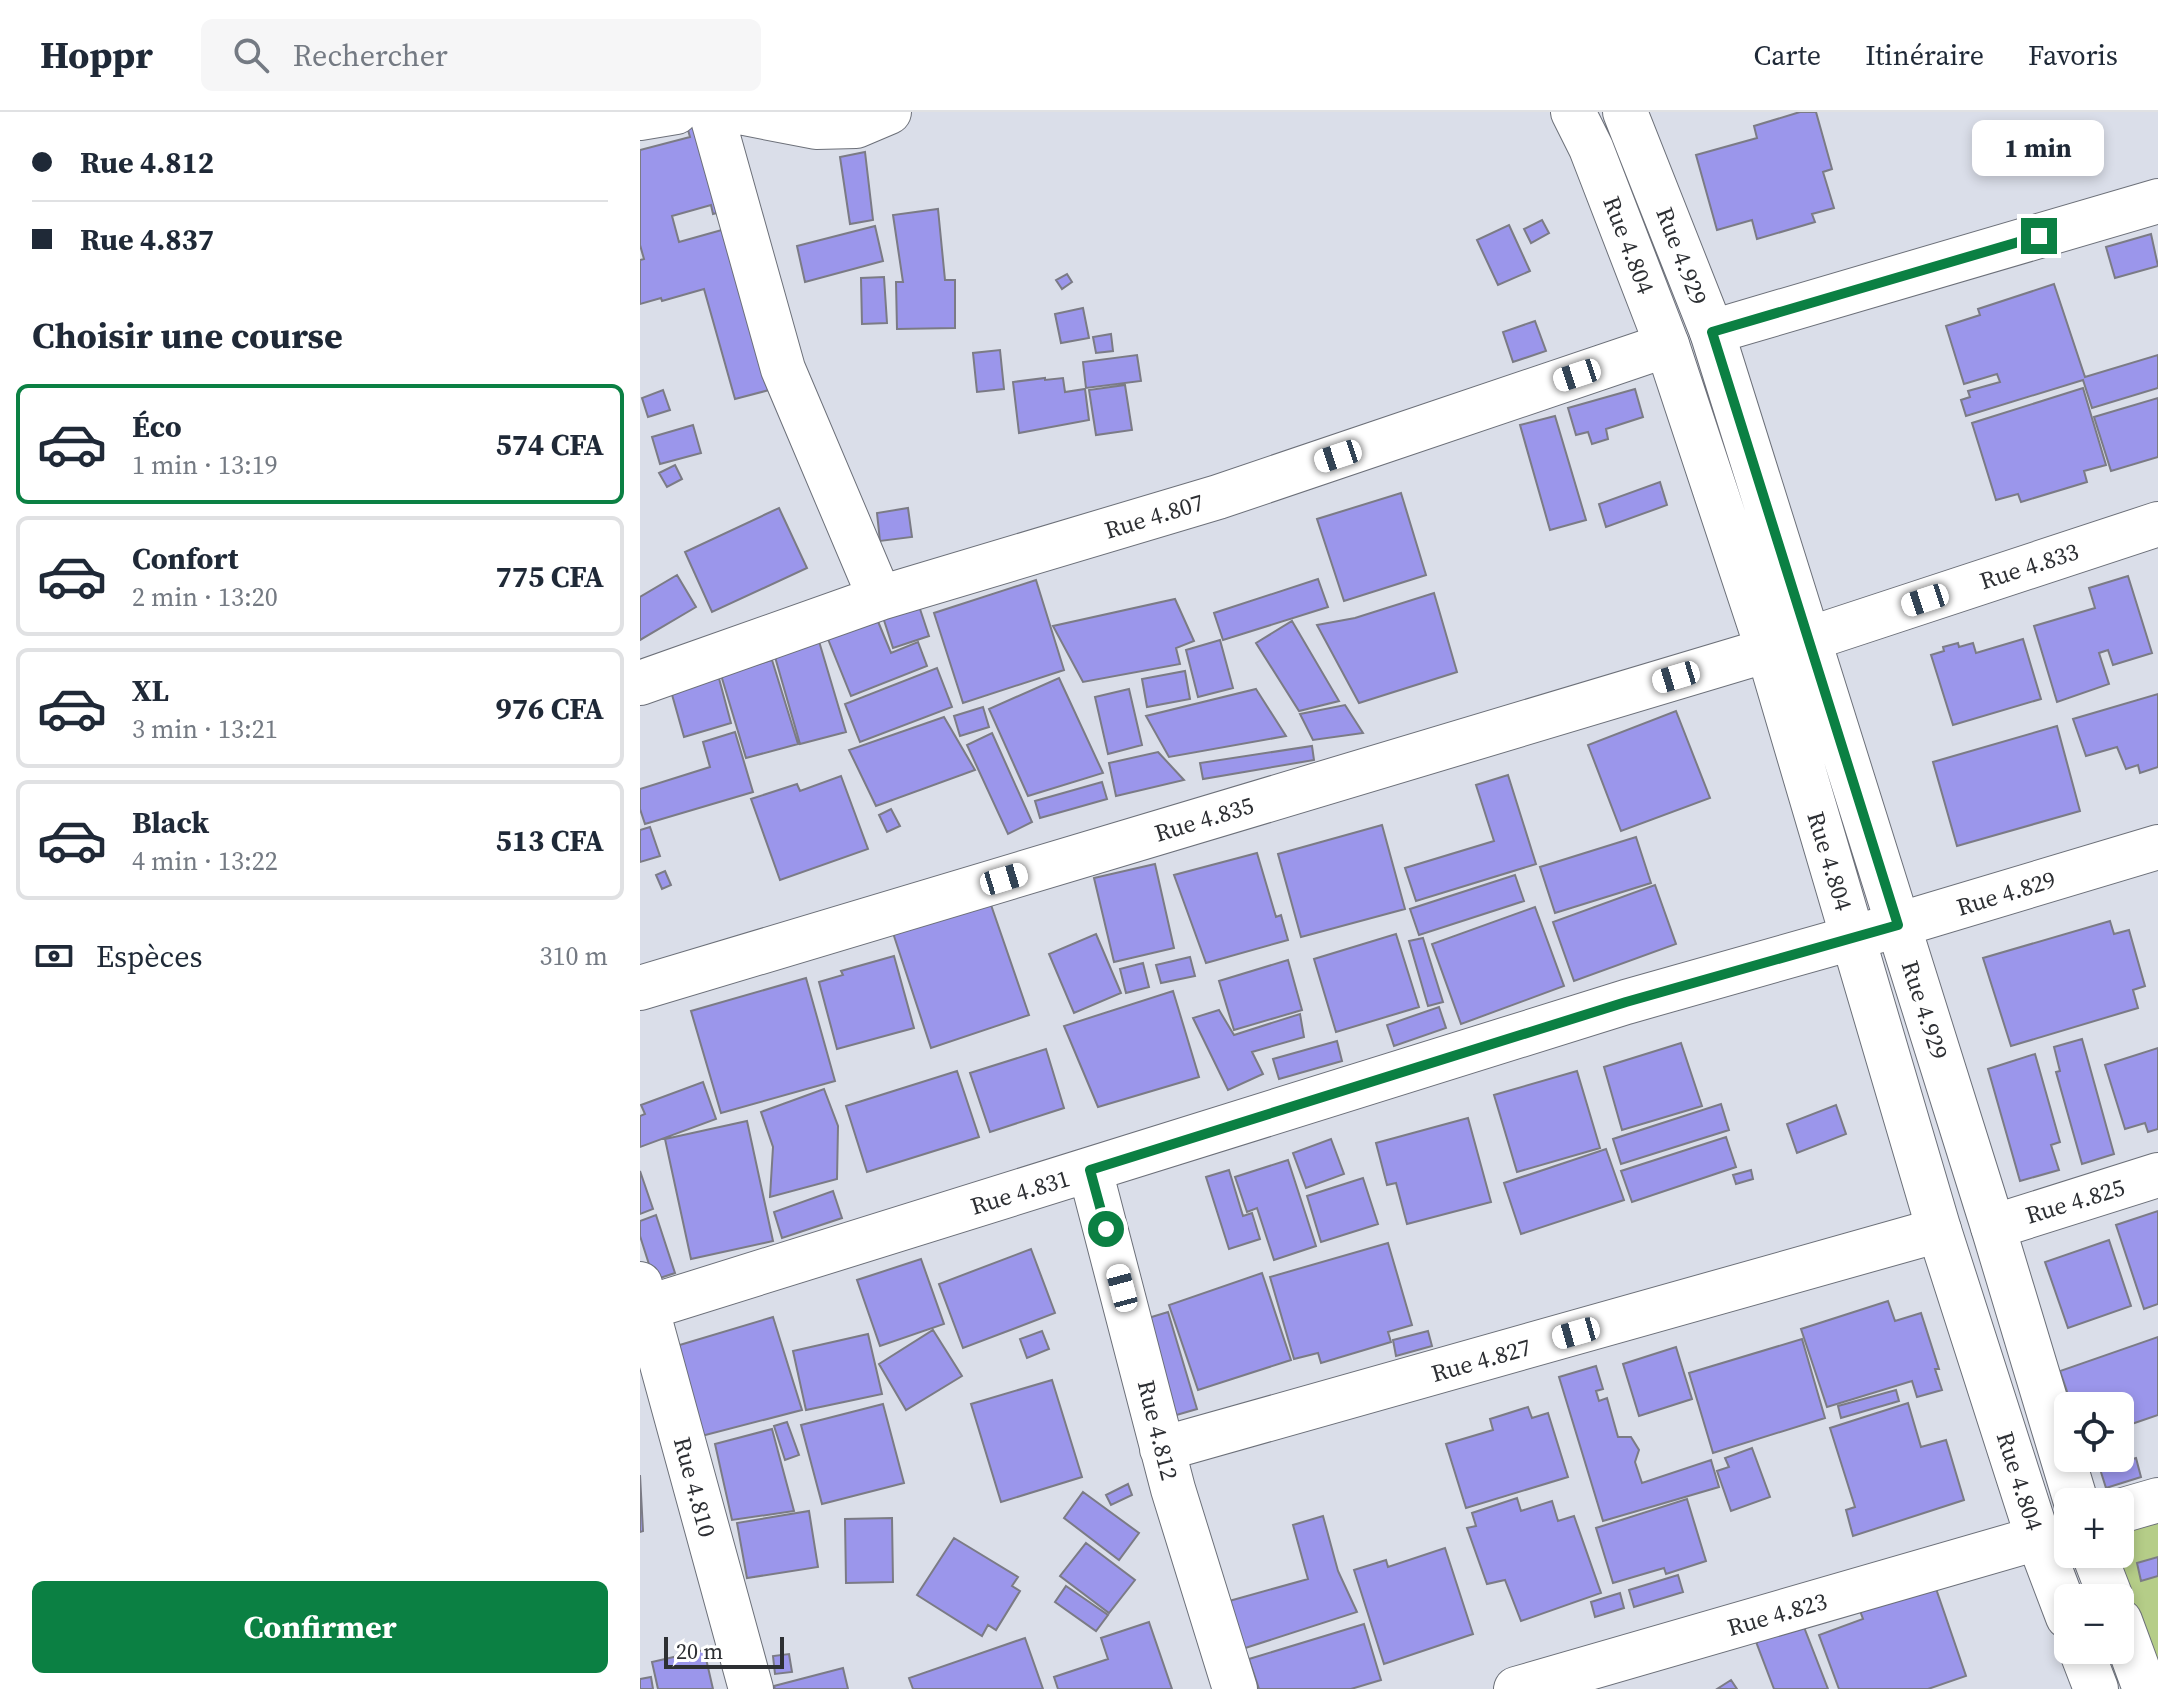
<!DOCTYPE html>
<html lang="fr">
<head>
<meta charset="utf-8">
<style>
  :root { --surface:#fff; --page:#f6f6f7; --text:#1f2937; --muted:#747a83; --line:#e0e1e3; --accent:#0b8043 }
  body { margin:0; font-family:"Source Serif 4",serif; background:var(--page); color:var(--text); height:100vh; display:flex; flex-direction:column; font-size:30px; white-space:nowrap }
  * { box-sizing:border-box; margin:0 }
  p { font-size:26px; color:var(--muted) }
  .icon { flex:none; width:44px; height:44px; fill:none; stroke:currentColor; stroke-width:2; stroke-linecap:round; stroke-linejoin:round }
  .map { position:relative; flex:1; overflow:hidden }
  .drawer { display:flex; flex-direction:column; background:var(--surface); width:640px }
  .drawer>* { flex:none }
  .guide { display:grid; align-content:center; height:176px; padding:0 32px; background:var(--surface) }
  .tools { position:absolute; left:1414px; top:1280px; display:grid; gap:16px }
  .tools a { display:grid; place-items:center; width:80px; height:80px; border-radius:12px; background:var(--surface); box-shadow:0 4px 12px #0003; font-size:40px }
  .scale { position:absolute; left:24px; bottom:20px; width:120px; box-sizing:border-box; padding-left:8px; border:4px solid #2d2f33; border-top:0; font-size:22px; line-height:28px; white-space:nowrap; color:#2d2f33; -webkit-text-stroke:6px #fff; paint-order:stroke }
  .end { position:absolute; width:36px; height:36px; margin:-18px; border:10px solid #0b8043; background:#fff; box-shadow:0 0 0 4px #fff }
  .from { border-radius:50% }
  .bubble { position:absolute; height:56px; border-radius:12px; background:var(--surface); box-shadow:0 4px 12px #0003; font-size:26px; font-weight:700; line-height:56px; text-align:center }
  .car { position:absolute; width:24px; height:48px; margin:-24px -12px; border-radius:10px; box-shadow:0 0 6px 2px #0007; background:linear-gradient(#fff 24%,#345 0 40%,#fff 0 76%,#345 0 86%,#fff 0) }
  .guide b { display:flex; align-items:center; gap:28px; height:76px; font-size:30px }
  .guide b+b { border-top:2px solid var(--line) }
  .guide i { width:20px; height:20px; background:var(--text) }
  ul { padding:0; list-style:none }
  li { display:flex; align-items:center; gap:24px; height:120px; margin:0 16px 12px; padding:0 16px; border:4px solid var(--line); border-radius:12px }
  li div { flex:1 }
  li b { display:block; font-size:30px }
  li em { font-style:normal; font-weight:700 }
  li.on { border-color:var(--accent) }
  li>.icon { width:72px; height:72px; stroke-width:1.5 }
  h2 { padding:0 32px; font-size:36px; line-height:96px }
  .pay { display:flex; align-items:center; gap:20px; height:88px; padding:0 32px; font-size:30px }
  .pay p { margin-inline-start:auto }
  .cta { display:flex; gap:16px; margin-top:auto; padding:16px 32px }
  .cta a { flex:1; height:92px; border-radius:12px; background:var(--accent); color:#fff; font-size:32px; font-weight:700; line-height:92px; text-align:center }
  header { display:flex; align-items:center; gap:48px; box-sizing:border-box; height:112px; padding:0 40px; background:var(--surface); border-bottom:2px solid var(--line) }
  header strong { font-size:38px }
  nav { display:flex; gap:44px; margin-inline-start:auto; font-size:28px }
  .search { width:560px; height:72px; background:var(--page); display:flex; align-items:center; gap:20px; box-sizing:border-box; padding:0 28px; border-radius:12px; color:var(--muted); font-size:30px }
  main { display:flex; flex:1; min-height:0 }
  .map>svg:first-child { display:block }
  .green { fill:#b5cd88 }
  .building { fill:#9b96eb; stroke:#7b7b85; stroke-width:2 }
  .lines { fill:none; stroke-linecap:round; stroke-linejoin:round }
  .street-casing { stroke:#6c7079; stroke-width:46 }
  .primary-casing { stroke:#6c7079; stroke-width:46 }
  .street { stroke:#fff; stroke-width:44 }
  .primary { stroke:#fff; stroke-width:44 }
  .route { stroke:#0b8043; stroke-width:10 }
  .labels { text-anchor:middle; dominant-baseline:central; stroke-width:8; stroke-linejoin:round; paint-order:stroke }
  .street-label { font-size:24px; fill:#2d2f33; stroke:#fff }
</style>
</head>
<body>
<header>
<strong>Hoppr</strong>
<div class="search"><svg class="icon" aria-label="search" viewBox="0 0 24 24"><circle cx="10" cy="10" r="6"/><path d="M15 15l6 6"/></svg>Rechercher</div>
<nav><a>Carte</a><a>Itinéraire</a><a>Favoris</a></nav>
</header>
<main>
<section class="drawer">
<div class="guide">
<b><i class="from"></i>Rue 4.812</b>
<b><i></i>Rue 4.837</b>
</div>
<h2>Choisir une course</h2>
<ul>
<li class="on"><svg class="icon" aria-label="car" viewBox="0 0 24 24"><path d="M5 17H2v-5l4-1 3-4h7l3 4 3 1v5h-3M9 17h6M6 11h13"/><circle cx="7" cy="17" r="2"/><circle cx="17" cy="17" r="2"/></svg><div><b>Éco</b><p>1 min · 13:19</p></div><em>574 CFA</em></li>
<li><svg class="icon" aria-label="car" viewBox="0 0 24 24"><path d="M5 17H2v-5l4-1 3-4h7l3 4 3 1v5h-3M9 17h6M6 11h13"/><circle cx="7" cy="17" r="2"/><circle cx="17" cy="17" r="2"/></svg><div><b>Confort</b><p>2 min · 13:20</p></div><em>775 CFA</em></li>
<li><svg class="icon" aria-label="car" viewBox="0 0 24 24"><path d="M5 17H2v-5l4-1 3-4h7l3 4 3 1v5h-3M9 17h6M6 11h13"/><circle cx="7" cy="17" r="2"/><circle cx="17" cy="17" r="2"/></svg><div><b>XL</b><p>3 min · 13:21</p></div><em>976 CFA</em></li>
<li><svg class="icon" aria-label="car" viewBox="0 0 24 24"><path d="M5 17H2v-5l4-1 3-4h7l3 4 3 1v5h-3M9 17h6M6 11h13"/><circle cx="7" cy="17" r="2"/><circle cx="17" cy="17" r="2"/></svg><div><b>Black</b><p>4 min · 13:22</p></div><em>513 CFA</em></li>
</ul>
<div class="pay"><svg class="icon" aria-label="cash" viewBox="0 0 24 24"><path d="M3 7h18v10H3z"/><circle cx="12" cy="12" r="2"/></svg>Espèces<p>310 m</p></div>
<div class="cta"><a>Confirmer</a></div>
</section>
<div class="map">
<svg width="1518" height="1577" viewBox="0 0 1518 1577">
  <rect width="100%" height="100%" fill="#dadee9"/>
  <path class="green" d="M 1518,1403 L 1518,1569 L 1476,1442 L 1480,1442 L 1480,1413 Z"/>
  <path class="building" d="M 1160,0 L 1176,0 L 1192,57 L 1183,60 L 1194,96 L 1172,102 L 1175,110 L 1117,127 L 1112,108 L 1077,118 L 1056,43 L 1117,26 L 1114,14 Z
    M 62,2 L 88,98 L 73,102 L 71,93 L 32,104 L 39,130 L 96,114 L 133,277 L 95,287 L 64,177 L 22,189 L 21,186 L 0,192 L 0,148 L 4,147 L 0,133 L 0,38 L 50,25 L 45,7 Z
    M 225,40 L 233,108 L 210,112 L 200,45 Z
    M 298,97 L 305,168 L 315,168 L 315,216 L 257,217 L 256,170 L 263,170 L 253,103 Z
    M 902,108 L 909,121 L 891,131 L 884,117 Z
    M 869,113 L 890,159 L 858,173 L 837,128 Z
    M 235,114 L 243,149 L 165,170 L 157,134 Z
    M 1511,122 L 1518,154 L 1475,166 L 1466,135 Z
    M 427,162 L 432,170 L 422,177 L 416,168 Z
    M 244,165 L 247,211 L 222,212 L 221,166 Z
    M 1414,172 L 1445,265 L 1518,243 L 1518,276 L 1452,296 L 1443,268 L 1326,304 L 1321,288 L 1330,285 L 1328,279 L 1360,270 L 1357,262 L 1324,272 L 1306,214 L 1340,203 L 1338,197 Z
    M 443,196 L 449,226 L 421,231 L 415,202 Z
    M 895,209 L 906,239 L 873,250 L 863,220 Z
    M 471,222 L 473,239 L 456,241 L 453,225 Z
    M 360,238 L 364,277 L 337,280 L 333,241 Z
    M 497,243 L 501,269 L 446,276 L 443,250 Z
    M 405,266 L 405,268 L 423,266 L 425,280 L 445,277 L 449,308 L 379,321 L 373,270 Z
    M 485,273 L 492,318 L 456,323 L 449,278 Z
    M 1443,276 L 1466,353 L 1444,359 L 1447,370 L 1381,390 L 1378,382 L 1356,388 L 1332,311 Z
    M 995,277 L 1003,305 L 966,317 L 968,327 L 952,332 L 948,320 L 936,323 L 928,296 Z
    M 23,278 L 30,298 L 8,305 L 2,286 Z
    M 1518,286 L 1518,345 L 1471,359 L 1454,305 Z
    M 915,304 L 946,408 L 910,418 L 880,313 Z
    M 53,313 L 61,341 L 20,352 L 12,325 Z
    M 35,353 L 42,367 L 27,375 L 19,361 Z
    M 1020,370 L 1027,393 L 966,415 L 959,392 Z
    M 761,381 L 786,463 L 704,489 L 677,407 Z
    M 139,396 L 167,456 L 72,500 L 45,440 Z
    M 268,396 L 272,425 L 240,429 L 237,401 Z
    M 37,463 L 56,495 L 0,528 L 0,485 Z
    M 1488,464 L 1512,541 L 1473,553 L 1468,538 L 1459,541 L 1469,572 L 1417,590 L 1394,514 L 1455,496 L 1449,476 Z
    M 678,467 L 688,495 L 583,528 L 574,501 Z
    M 396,468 L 424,558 L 323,591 L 294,501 Z
    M 794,481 L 817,560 L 719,591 L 677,513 L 715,506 Z
    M 275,482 L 289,524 L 253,536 L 239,493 Z
    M 535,487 L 554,529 L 536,536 L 540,552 L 443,570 L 413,514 Z
    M 237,507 L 251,541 L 278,530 L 287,554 L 211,584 L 188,527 Z
    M 652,509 L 699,589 L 659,599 L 616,531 Z
    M 178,526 L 206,620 L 160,632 L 133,538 Z
    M 1383,527 L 1401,587 L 1313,613 L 1291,543 L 1304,539 L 1303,535 L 1318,531 L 1319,535 L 1333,531 L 1336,541 Z
    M 580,528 L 593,576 L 558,585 L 546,538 Z
    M 132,548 L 158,632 L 106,646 L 81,563 Z
    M 297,556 L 312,595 L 220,630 L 205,592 Z
    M 77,559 L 91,611 L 44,625 L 29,572 Z
    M 545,559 L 550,587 L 507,595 L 502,567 Z
    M 419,566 L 463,661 L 388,684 L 349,597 Z
    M 489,577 L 502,633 L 468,642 L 455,585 Z
    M 616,577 L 646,624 L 529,645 L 506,604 Z
    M 1518,582 L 1518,655 L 1500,661 L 1498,653 L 1486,657 L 1477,635 L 1446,644 L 1433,607 Z
    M 705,593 L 723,621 L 673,628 L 660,602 Z
    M 343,595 L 349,615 L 320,624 L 314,604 Z
    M 1036,599 L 1070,686 L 981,719 L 948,633 Z
    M 304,605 L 335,658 L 236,694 L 209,638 Z
    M 1417,614 L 1440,699 L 1317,734 L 1293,650 Z
    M 95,620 L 113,680 L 5,712 L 0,697 L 0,677 L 70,655 L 63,630 Z
    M 352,621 L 392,710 L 368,722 L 327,633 Z
    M 672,634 L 674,648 L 563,667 L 560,651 Z
    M 518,640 L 544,668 L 476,684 L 469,651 Z
    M 868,663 L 896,752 L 776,789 L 765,756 L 854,729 L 836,673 Z
    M 201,664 L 228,737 L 140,768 L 111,687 L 157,672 L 160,679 Z
    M 462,670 L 467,687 L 400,706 L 395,689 Z
    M 251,697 L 260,714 L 247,720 L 239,703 Z
    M 742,713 L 765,797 L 661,825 L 638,742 Z
    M 10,715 L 20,744 L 0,750 L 0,718 Z
    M 996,725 L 1011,771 L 915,801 L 900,755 Z
    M 617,741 L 636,805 L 641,803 L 648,828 L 566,851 L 534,763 Z
    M 515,752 L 534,836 L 474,850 L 454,766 Z
    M 25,759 L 31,773 L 22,777 L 16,763 Z
    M 875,763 L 884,789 L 779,823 L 770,797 Z
    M 1015,773 L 1036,832 L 934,869 L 913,810 Z
    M 350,790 L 389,903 L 291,936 L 253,821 Z
    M 895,795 L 924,874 L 821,912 L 792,832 Z
    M 1470,809 L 1474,822 L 1489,818 L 1505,874 L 1493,878 L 1498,896 L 1371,934 L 1343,846 Z
    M 456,822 L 481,881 L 434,901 L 409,842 Z
    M 756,822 L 779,895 L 696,920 L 674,847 Z
    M 783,826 L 803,890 L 788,894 L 769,829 Z
    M 254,844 L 274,916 L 197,937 L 179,870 L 203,863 L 201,859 Z
    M 550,845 L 555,864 L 521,871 L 516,853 Z
    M 648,848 L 662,898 L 594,918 L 579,869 Z
    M 503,851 L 509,875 L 486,881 L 480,857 Z
    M 166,866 L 195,969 L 81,1001 L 51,899 Z
    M 533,879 L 559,965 L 458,995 L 424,914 Z
    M 799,895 L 806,916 L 754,934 L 747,913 Z
    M 579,898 L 594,923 L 660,902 L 664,925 L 612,940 L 623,962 L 588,978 L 553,906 Z
    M 1442,927 L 1474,1042 L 1442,1052 L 1416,960 L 1420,959 L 1414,935 Z
    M 697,929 L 702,949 L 639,967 L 633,947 Z
    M 1041,931 L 1062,994 L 982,1018 L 964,955 Z
    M 1518,936 L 1518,1017 L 1508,1020 L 1505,1011 L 1485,1017 L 1465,953 Z
    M 406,937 L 424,996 L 350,1020 L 330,961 Z
    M 1395,942 L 1420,1030 L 1411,1033 L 1419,1058 L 1380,1069 L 1348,957 Z
    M 317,959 L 339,1025 L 227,1060 L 206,994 Z
    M 937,959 L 960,1036 L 877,1060 L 854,983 Z
    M 63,970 L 76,1007 L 0,1035 L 0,1004 L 5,1002 L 1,993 Z
    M 184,977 L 198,1014 L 197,1067 L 130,1085 L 133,1035 L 121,1000 Z
    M 1081,992 L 1089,1018 L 981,1052 L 973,1027 Z
    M 1196,993 L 1206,1022 L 1157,1041 L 1147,1012 Z
    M 828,1006 L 851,1090 L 767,1112 L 756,1071 L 747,1073 L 736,1031 Z
    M 107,1009 L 133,1129 L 51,1147 L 25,1027 Z
    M 1086,1025 L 1096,1055 L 992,1090 L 981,1059 Z
    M 691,1027 L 704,1062 L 666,1076 L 653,1041 Z
    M 966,1037 L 984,1088 L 881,1122 L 864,1071 Z
    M 648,1048 L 676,1134 L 634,1148 L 617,1096 L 607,1100 L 595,1065 Z
    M 589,1058 L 603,1104 L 612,1101 L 620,1127 L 589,1137 L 566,1065 Z
    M 1111,1058 L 1113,1067 L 1096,1072 L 1093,1063 Z
    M 0,1059 L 13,1097 L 0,1102 Z
    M 723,1066 L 738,1112 L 681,1130 L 667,1084 Z
    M 193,1079 L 202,1106 L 142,1126 L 134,1100 Z
    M 1518,1099 L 1518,1192 L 1504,1197 L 1476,1113 Z
    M 16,1103 L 35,1161 L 14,1168 L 0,1124 L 0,1109 Z
    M 1469,1128 L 1491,1194 L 1428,1216 L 1405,1150 Z
    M 748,1131 L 772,1213 L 748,1220 L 751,1230 L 681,1251 L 678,1241 L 654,1247 L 630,1165 Z
    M 391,1137 L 415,1201 L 323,1236 L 299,1172 Z
    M 281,1147 L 304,1212 L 240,1234 L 217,1168 Z
    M 622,1161 L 651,1248 L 558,1278 L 529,1193 Z
    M 1248,1189 L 1255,1209 L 1281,1201 L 1299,1257 L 1295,1257 L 1302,1278 L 1277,1285 L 1272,1269 L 1187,1295 L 1161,1217 Z
    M 528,1200 L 557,1297 L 533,1304 L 505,1207 Z
    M 133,1205 L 162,1298 L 50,1327 L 33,1235 Z
    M 293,1218 L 322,1264 L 266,1298 L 239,1252 Z
    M 402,1219 L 409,1237 L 387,1246 L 380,1227 Z
    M 788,1219 L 792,1234 L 756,1244 L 753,1228 Z
    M 228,1222 L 242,1282 L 166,1298 L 153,1239 Z
    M 1518,1225 L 1518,1303 L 1480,1316 L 1480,1294 L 1432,1294 L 1420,1259 Z
    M 1162,1227 L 1185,1306 L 1073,1341 L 1049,1261 Z
    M 1036,1235 L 1052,1287 L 999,1304 L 983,1252 Z
    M 956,1254 L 963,1277 L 956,1279 L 959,1289 L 967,1286 L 978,1325 L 991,1325 L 999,1338 L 995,1350 L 1002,1371 L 1071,1348 L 1079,1375 L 963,1409 L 919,1265 Z
    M 412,1268 L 442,1365 L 361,1390 L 331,1292 Z
    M 1256,1278 L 1259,1289 L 1201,1306 L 1198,1294 Z
    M 1268,1291 L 1281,1335 L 1306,1328 L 1324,1388 L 1213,1424 L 1206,1398 L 1215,1395 L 1190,1316 Z
    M 243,1292 L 264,1371 L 182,1392 L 161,1313 Z
    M 888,1295 L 892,1306 L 908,1301 L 928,1365 L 826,1396 L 806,1332 L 853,1318 L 850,1307 Z
    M 147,1310 L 159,1343 L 145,1348 L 134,1314 Z
    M 132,1317 L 154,1399 L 92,1408 L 75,1332 Z
    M 1112,1336 L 1130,1385 L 1091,1399 L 1077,1359 L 1089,1355 L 1085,1346 Z
    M 1436,1346 L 1476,1346 L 1440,1357 Z
    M 1496,1346 L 1501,1365 L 1466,1376 L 1460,1357 Z
    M 0,1363 L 3,1419 L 0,1420 Z
    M 488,1372 L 492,1383 L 471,1393 L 466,1383 Z
    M 443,1380 L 499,1421 L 479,1448 L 424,1406 Z
    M 877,1386 L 881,1399 L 912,1389 L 918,1409 L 934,1404 L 961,1481 L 881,1509 L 865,1468 L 847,1472 L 827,1416 L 836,1414 L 832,1401 Z
    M 1047,1387 L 1066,1449 L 1026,1462 L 1024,1456 L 973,1471 L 956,1416 Z
    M 169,1399 L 178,1455 L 107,1466 L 97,1411 Z
    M 683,1404 L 698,1459 L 717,1500 L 596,1539 L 575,1493 L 668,1467 L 653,1413 Z
    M 252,1406 L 253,1470 L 206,1471 L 205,1407 Z
    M 314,1426 L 378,1465 L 372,1474 L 380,1479 L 356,1518 L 348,1513 L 342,1524 L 277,1483 Z
    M 446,1431 L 495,1468 L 469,1501 L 420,1464 Z
    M 805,1436 L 833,1522 L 744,1552 L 714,1458 L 746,1448 L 748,1455 Z
    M 1518,1445 L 1518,1464 L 1501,1469 L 1497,1451 Z
    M 1038,1463 L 1043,1480 L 994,1495 L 989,1478 Z
    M 1292,1465 L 1326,1564 L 1288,1577 L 1199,1577 L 1179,1523 L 1223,1507 L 1219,1496 Z
    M 426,1474 L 468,1503 L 456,1519 L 415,1490 Z
    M 980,1481 L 984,1496 L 955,1505 L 951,1490 Z
    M 509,1510 L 532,1577 L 418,1577 L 414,1565 L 468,1547 L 461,1526 Z
    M 1162,1510 L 1188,1577 L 1134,1577 L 1115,1527 Z
    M 724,1512 L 741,1568 L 711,1577 L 619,1577 L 609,1547 Z
    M 385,1526 L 403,1577 L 273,1577 L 269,1566 Z
    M 64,1538 L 73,1577 L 18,1577 L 12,1550 Z
    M 149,1542 L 152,1560 L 135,1562 L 133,1544 Z
    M 203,1556 L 208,1577 L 135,1577 L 134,1574 Z
    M 11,1565 L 13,1577 L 0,1577 L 0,1567 Z
    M 1091,1568 L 1097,1577 L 1077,1577 Z"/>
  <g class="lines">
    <g class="street-casing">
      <path id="street" d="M 71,0 L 143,257 L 240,486
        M 99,0 L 176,15 L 216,14 L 249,0
        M 0,6 L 36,0
        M 1072,220 L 1518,89
        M 1169,527 L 1518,412
        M 0,571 L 240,486 L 578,385 L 1027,233
        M 0,876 L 1128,538
        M 450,1058 L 533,1377 L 595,1577
        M 1353,1115 L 1518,1063
        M 0,1172 L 111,1577
        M 6,1196 L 986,890 L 1258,813 L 1518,735
        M 522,1337 L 1299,1118
        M 1480,1399 L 1518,1388
        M 876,1577 L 1398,1426"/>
    </g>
    <g class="primary-casing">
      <path id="primary" d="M 933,0 L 951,36 L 1027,233 L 1128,538 L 1299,1118 L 1398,1426 L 1428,1505
        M 985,0 L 1072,220 L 1353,1115 L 1436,1390
        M 1454,1442 L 1471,1486
        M 1480,1509 L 1505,1577
        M 1441,1538 L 1456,1577"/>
    </g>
    <use href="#street" class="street"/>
    <use href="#primary" class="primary"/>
  </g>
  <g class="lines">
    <path class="route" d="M 466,1117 L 450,1058 L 986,890 L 1258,813 L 1072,220 L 1399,124"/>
  </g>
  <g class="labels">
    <g class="street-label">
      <text transform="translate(989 133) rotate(69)">Rue 4.804</text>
      <text transform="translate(1042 144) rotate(69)">Rue 4.929</text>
      <text transform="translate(514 404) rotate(-17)">Rue 4.807</text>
      <text transform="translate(1389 454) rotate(-18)">Rue 4.833</text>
      <text transform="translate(564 707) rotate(-17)">Rue 4.835</text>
      <text transform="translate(1190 749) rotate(73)">Rue 4.804</text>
      <text transform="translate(1366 781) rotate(-17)">Rue 4.829</text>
      <text transform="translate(1285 898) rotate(72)">Rue 4.929</text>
      <text transform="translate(380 1080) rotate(-17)">Rue 4.831</text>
      <text transform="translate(1435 1089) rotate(-17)">Rue 4.825</text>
      <text transform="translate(841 1248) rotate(-16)">Rue 4.827</text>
      <text transform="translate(518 1318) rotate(76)">Rue 4.812</text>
      <text transform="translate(1380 1369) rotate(72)">Rue 4.804</text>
      <text transform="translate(55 1375) rotate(75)">Rue 4.810</text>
      <text transform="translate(1137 1502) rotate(-16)">Rue 4.823</text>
    </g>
  </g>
</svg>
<div class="tools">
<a><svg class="icon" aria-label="locate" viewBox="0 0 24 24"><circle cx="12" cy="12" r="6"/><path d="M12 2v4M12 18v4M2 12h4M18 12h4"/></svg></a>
<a>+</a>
<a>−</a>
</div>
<div class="scale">20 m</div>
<i class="end from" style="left:466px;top:1117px"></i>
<i class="end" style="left:1399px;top:124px"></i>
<div class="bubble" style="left:1332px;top:8px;width:132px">1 min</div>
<i class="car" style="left:937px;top:263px;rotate:252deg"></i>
<i class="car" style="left:698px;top:344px;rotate:252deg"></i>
<i class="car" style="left:1285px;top:488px;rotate:252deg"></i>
<i class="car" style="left:1036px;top:565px;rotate:253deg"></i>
<i class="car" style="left:364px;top:767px;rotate:73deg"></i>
<i class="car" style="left:482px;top:1176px;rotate:345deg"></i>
<i class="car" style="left:936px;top:1221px;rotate:254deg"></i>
</div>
</main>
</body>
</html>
